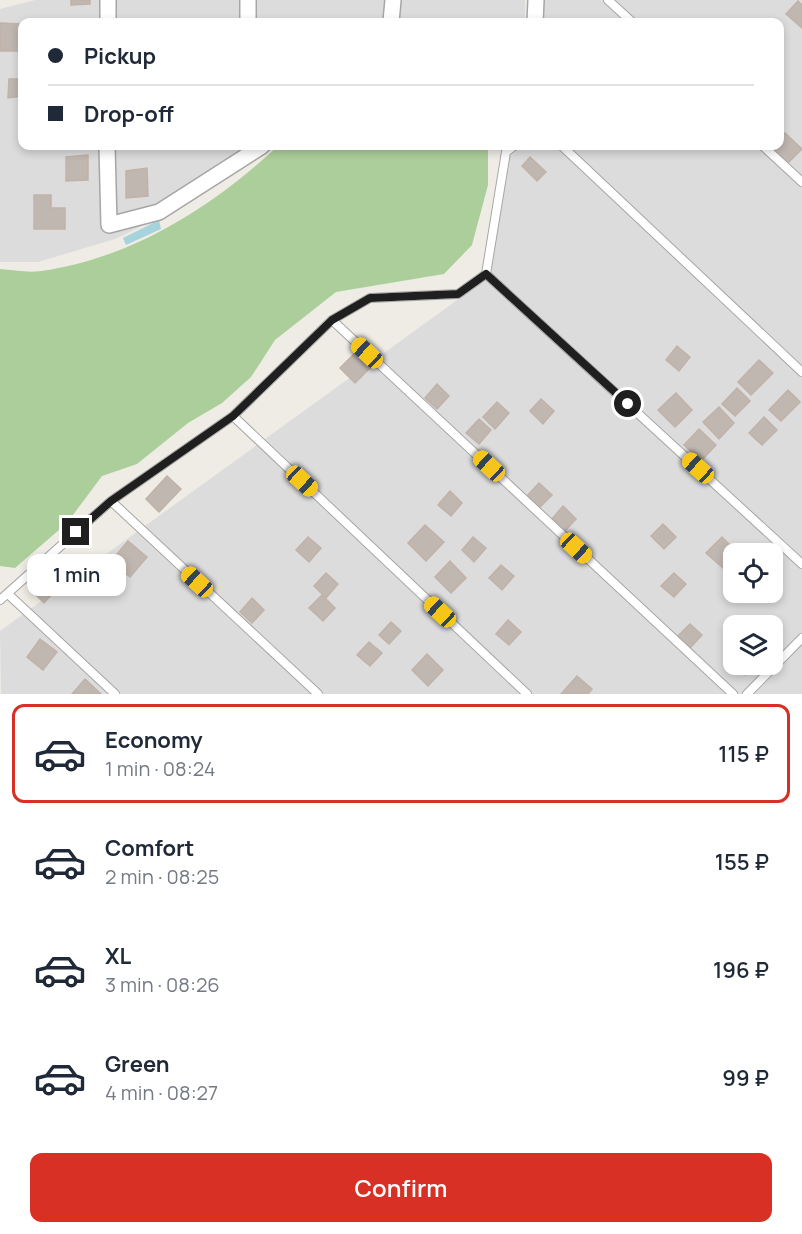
<!DOCTYPE html>
<html lang="en">
<head>
<meta charset="utf-8">
<style>
  :root { --surface:#fff; --page:#f6f6f7; --text:#1f2937; --muted:#747a83; --line:#e0e1e3; --accent:#d93025 }
  body { margin:0; font-family:Manrope,sans-serif; background:var(--page); color:var(--text); height:100vh; display:flex; flex-direction:column; font-size:22px; white-space:nowrap }
  * { box-sizing:border-box; margin:0 }
  p { font-size:20px; color:var(--muted) }
  .icon { flex:none; width:33px; height:33px; fill:none; stroke:currentColor; stroke-width:2; stroke-linecap:round; stroke-linejoin:round }
  .map { position:relative; height:694px; overflow:hidden }
  .side { display:flex; flex-direction:column; background:var(--surface); flex:1 }
  .side>* { flex:none }
  .top-card { position:absolute; left:18px; top:18px; width:766px; height:132px; border-radius:12px; box-shadow:0 3px 9px #0003; display:grid; align-content:center; height:132px; padding:0 30px; background:var(--surface) }
  .controls { position:absolute; left:723px; top:543px; display:grid; gap:12px }
  .controls a { display:grid; place-items:center; width:60px; height:60px; border-radius:12px; background:var(--surface); box-shadow:0 3px 9px #0003; font-size:30px }
  .end { position:absolute; width:27px; height:27px; margin:-14px; border:8px solid #1f1f1f; background:#fff; box-shadow:0 0 0 3px #fff }
  .from { border-radius:50% }
  .bubble { position:absolute; height:42px; border-radius:12px; background:var(--surface); box-shadow:0 3px 9px #0003; font-size:20px; font-weight:600; line-height:42px; text-align:center }
  .car { position:absolute; width:18px; height:36px; margin:-18px -9px; border-radius:8px; box-shadow:0 0 4px 2px #0007; background:linear-gradient(#f5c518 24%,#345 0 40%,#f5c518 0 76%,#345 0 86%,#f5c518 0) }
  .top-card b { display:flex; align-items:center; gap:21px; height:57px; font-size:22px }
  .top-card b+b { border-top:2px solid var(--line) }
  .top-card i { width:15px; height:15px; background:var(--text) }
  ul { padding:10px 0 0; list-style:none }
  li { display:flex; align-items:center; gap:18px; height:99px; margin:0 12px 9px; padding:0 18px; border:3px solid transparent; border-radius:12px }
  li div { flex:1 }
  li b { display:block; font-size:22px }
  li em { font-style:normal; font-weight:600 }
  li.on { border-color:var(--accent) }
  li>.icon { width:54px; height:54px; stroke-width:1.5 }
  .action { display:flex; gap:12px; margin-top:auto; padding:12px 30px }
  .action a { flex:1; height:69px; border-radius:12px; background:var(--accent); color:#fff; font-size:24px; font-weight:600; line-height:69px; text-align:center }
  .map>svg:first-child { display:block }
  .residential { fill:#dddcdc; fill-rule:evenodd }
  .forest { fill:#acce9a }
  .water { fill:#a6d3dc }
  .building { fill:#c0b7b1; stroke:#c1b2a8; stroke-width:1.5 }
  .lines { fill:none; stroke-linecap:round; stroke-linejoin:round }
  .service-casing { stroke:#a6a6a6; stroke-width:10 }
  .minor-casing { stroke:#a6a6a6; stroke-width:18 }
  .service { stroke:#fff; stroke-width:8 }
  .minor { stroke:#fff; stroke-width:15 }
  .route { stroke:#1f1f1f; stroke-width:8 }
</style>
</head>
<body>
<div class="map">
<svg width="802" height="694" viewBox="0 0 802 694">
  <rect width="100%" height="100%" fill="#efece5"/>
  <path class="residential" d="M 35,0 L 525,0 L 525,22 L 22,22 L 22,146 L 267,146 L 183,200 L 138,228 L 115,239 L 38,262 L 0,262 L 0,9 Z
    M 537,0 L 802,0 L 802,694 L 1,694 L 0,631 L 489,277 L 510,156 L 520,146 L 780,146 L 780,22 L 537,22 ZM 734,554 L 772,554 L 772,592 L 734,592 ZM 734,626 L 772,626 L 772,664 L 734,664 Z"/>
  <path class="forest" d="M 278,146 L 488,146 L 488,185 L 472,245 L 444,274 L 336,292 L 275,340 L 251,377 L 222,403 L 188,423 L 137,464 L 102,476 L 67,523 L 15,568 L 0,566 L 0,269 C 13,270 28,273 41,271 C 133,258 212,207 278,146 Z"/>
  <path class="water" d="M 159,220 L 161,229 L 126,245 L 123,238 Z"/>
  <path class="building" d="M 71,0 L 90,0 L 90,4 L 71,5 Z
    M 798,1 L 802,5 L 802,28 L 786,14 Z
    M 0,23 L 22,24 L 22,51 L 0,51 Z
    M 9,79 L 22,79 L 22,96 L 8,98 Z
    M 785,133 L 802,149 L 786,165 L 770,149 L 773,146 L 780,146 L 780,138 Z
    M 88,155 L 88,180 L 66,181 L 66,157 Z
    M 530,157 L 546,172 L 537,181 L 522,166 Z
    M 147,168 L 148,196 L 126,198 L 126,171 Z
    M 34,195 L 51,195 L 51,208 L 65,208 L 65,229 L 34,229 Z
    M 363,345 L 378,360 L 355,383 L 340,368 Z
    M 677,346 L 690,357 L 679,371 L 666,360 Z
    M 759,360 L 773,373 L 751,395 L 738,382 Z
    M 437,384 L 449,396 L 437,409 L 425,398 Z
    M 737,388 L 750,401 L 735,416 L 722,404 Z
    M 788,390 L 800,402 L 781,421 L 769,410 Z
    M 676,393 L 692,410 L 675,427 L 658,410 Z
    M 541,399 L 554,411 L 543,424 L 530,411 Z
    M 497,402 L 509,413 L 495,429 L 483,417 Z
    M 719,407 L 734,423 L 719,439 L 703,422 Z
    M 764,417 L 777,430 L 762,445 L 749,433 Z
    M 479,419 L 491,430 L 479,444 L 466,433 Z
    M 699,429 L 716,445 L 701,461 L 684,445 Z
    M 167,476 L 181,489 L 159,512 L 146,499 Z
    M 539,483 L 552,495 L 539,508 L 527,496 Z
    M 450,491 L 462,503 L 451,516 L 438,505 Z
    M 563,506 L 576,519 L 565,531 L 552,519 Z
    M 663,524 L 676,537 L 664,549 L 651,536 Z
    M 425,525 L 444,542 L 426,561 L 408,543 Z
    M 308,537 L 321,548 L 309,562 L 296,550 Z
    M 473,537 L 486,548 L 474,562 L 462,550 Z
    M 722,537 L 738,553 L 734,554 L 734,557 L 723,568 L 706,553 Z
    M 128,541 L 147,557 L 130,577 L 111,561 Z
    M 764,545 L 772,554 L 755,554 Z
    M 450,561 L 466,578 L 451,593 L 435,577 Z
    M 501,565 L 514,576 L 502,590 L 489,578 Z
    M 326,573 L 338,584 L 326,598 L 314,586 Z
    M 674,573 L 686,584 L 674,597 L 661,586 Z
    M 43,579 L 55,591 L 44,603 L 32,591 Z
    M 322,595 L 335,608 L 323,621 L 309,608 Z
    M 252,598 L 264,610 L 252,623 L 240,612 Z
    M 508,620 L 521,632 L 509,645 L 496,634 Z
    M 391,622 L 401,631 L 389,644 L 379,635 Z
    M 690,624 L 702,635 L 690,648 L 677,637 Z
    M 40,639 L 57,652 L 43,670 L 27,657 Z
    M 369,642 L 382,653 L 370,666 L 357,655 Z
    M 427,654 L 443,670 L 428,686 L 412,670 Z
    M 735,664 L 755,664 L 745,675 Z
    M 577,676 L 592,689 L 588,694 L 561,694 Z
    M 85,679 L 101,694 L 72,694 Z"/>
  <g class="lines">
    <g class="service-casing">
      <path id="service" d="M 608,0 L 632,22
        M 562,146 L 802,372
        M 763,146 L 802,182
        M 486,274 L 802,564
        M 332,320 L 733,694
        M 233,416 L 527,694
        M 111,501 L 318,694
        M 8,594 L 115,694
        M 0,600 L 111,501 L 233,416 L 332,320 L 370,298 L 458,294 L 486,274 L 506,152 L 514,146
        M 747,694 L 802,638"/>
    </g>
    <g class="minor-casing">
      <path id="minor" d="M 108,22 L 108,0
        M 248,22 L 248,0
        M 391,22 L 393,0
        M 535,22 L 536,0
        M 107,146 L 109,225 L 159,212 L 262,146"/>
    </g>
    <use href="#service" class="service"/>
    <use href="#minor" class="minor"/>
  </g>
  <g class="lines">
    <path class="route" d="M 76,532 L 111,501 L 233,416 L 332,320 L 370,298 L 458,294 L 486,274 L 628,404"/>
  </g>
</svg>
<div class="controls">
<a><svg class="icon" aria-label="locate" viewBox="0 0 24 24"><circle cx="12" cy="12" r="6"/><path d="M12 2v4M12 18v4M2 12h4M18 12h4"/></svg></a>
<a><svg class="icon" aria-label="layers" viewBox="0 0 24 24"><path d="M12 4l9 5-9 5-9-5zM3 14l9 5 9-5"/></svg></a>
</div>
<i class="end from" style="left:628px;top:404px"></i>
<i class="end" style="left:76px;top:532px"></i>
<div class="bubble" style="left:27px;top:554px;width:99px">1 min</div>
<i class="car" style="left:367px;top:353px;rotate:313deg"></i>
<i class="car" style="left:489px;top:466px;rotate:313deg"></i>
<i class="car" style="left:698px;top:468px;rotate:312deg"></i>
<i class="car" style="left:302px;top:481px;rotate:133deg"></i>
<i class="car" style="left:576px;top:548px;rotate:133deg"></i>
<i class="car" style="left:197px;top:582px;rotate:313deg"></i>
<i class="car" style="left:440px;top:612px;rotate:313deg"></i>
<div class="top-card">
<b><i class="from"></i>Pickup</b>
<b><i></i>Drop-off</b>
</div>
</div>
<section class="side">
<ul>
<li class="on"><svg class="icon" aria-label="car" viewBox="0 0 24 24"><path d="M5 17H2v-5l4-1 3-4h7l3 4 3 1v5h-3M9 17h6M6 11h13"/><circle cx="7" cy="17" r="2"/><circle cx="17" cy="17" r="2"/></svg><div><b>Economy</b><p>1 min · 08:24</p></div><em>115 ₽</em></li>
<li><svg class="icon" aria-label="car" viewBox="0 0 24 24"><path d="M5 17H2v-5l4-1 3-4h7l3 4 3 1v5h-3M9 17h6M6 11h13"/><circle cx="7" cy="17" r="2"/><circle cx="17" cy="17" r="2"/></svg><div><b>Comfort</b><p>2 min · 08:25</p></div><em>155 ₽</em></li>
<li><svg class="icon" aria-label="car" viewBox="0 0 24 24"><path d="M5 17H2v-5l4-1 3-4h7l3 4 3 1v5h-3M9 17h6M6 11h13"/><circle cx="7" cy="17" r="2"/><circle cx="17" cy="17" r="2"/></svg><div><b>XL</b><p>3 min · 08:26</p></div><em>196 ₽</em></li>
<li><svg class="icon" aria-label="car" viewBox="0 0 24 24"><path d="M5 17H2v-5l4-1 3-4h7l3 4 3 1v5h-3M9 17h6M6 11h13"/><circle cx="7" cy="17" r="2"/><circle cx="17" cy="17" r="2"/></svg><div><b>Green</b><p>4 min · 08:27</p></div><em>99 ₽</em></li>
</ul>
<div class="action"><a>Confirm</a></div>
</section>
</body>
</html>
